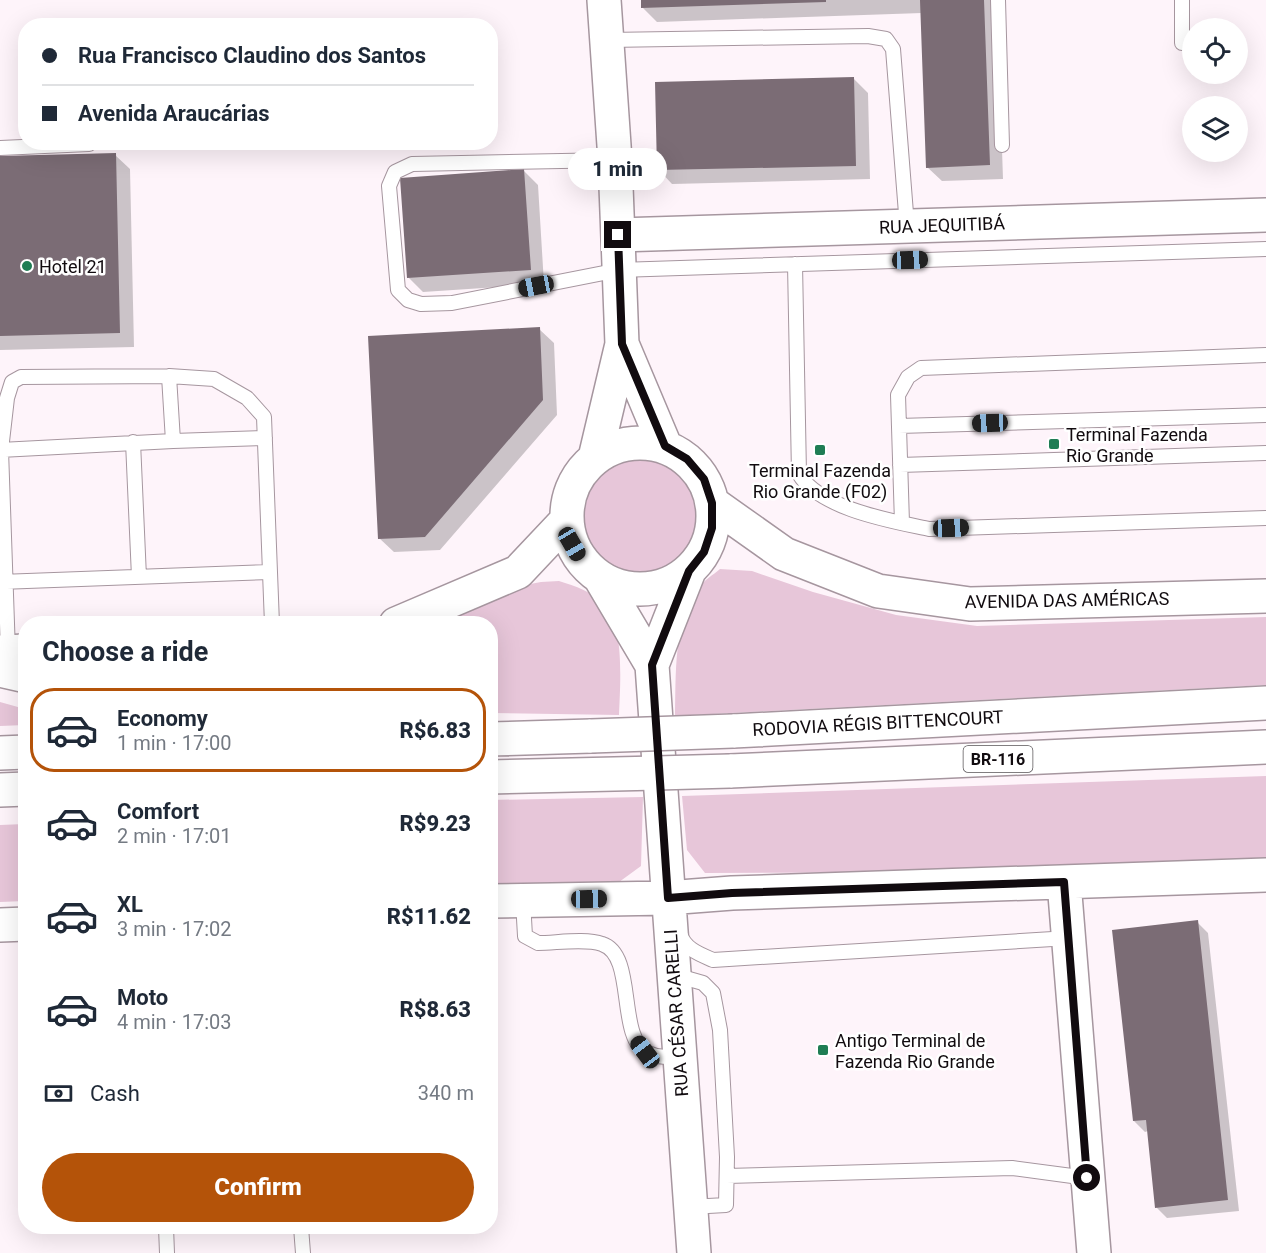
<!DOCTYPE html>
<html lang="en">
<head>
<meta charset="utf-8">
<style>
  :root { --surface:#fff; --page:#f6f6f7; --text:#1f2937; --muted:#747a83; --line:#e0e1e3; --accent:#b45309 }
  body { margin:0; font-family:Roboto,sans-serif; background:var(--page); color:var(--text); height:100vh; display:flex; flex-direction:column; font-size:22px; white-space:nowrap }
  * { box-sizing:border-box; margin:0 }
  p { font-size:20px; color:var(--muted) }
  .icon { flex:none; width:33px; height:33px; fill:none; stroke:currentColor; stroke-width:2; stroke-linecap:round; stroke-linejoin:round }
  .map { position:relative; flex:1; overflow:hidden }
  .sheet { position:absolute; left:18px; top:616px; width:480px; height:618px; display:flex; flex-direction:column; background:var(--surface); border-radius:24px; box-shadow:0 6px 24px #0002 }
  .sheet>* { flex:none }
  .banner { position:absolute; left:18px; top:18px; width:480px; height:132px; border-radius:24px; box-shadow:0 6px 24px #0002; display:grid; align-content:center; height:132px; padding:0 24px; background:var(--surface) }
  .buttons { position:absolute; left:1182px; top:18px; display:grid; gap:12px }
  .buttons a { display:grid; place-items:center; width:66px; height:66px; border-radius:50%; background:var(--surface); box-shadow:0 6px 24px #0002; font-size:30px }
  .end { position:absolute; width:27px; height:27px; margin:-14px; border:8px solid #110b0f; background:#fff; box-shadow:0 0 0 3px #fff }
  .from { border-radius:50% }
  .bubble { position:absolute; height:42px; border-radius:21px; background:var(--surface); box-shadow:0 6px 24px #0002; font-size:20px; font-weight:800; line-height:42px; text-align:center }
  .car { position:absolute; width:18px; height:36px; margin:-18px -9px; border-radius:8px; box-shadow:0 0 4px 2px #0007; background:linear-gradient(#222 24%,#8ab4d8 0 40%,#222 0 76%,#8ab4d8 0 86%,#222 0) }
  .banner b { display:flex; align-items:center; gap:21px; height:57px; font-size:22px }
  .banner b+b { border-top:2px solid var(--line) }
  .banner i { width:15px; height:15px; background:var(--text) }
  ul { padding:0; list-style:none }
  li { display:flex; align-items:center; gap:18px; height:84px; margin:0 12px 9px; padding:0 12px; border:3px solid transparent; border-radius:24px }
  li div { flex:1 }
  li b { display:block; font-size:22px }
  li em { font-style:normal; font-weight:800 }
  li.current { border-color:var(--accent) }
  li>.icon { width:54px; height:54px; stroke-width:1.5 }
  h2 { padding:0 24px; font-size:27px; line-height:72px }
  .pay { display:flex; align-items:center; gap:15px; height:66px; padding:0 24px; font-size:22px }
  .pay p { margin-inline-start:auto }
  .button { display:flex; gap:12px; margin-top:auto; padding:12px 24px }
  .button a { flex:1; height:69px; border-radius:36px; background:var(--accent); color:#fff; font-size:24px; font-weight:800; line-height:69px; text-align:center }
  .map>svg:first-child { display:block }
  .green { fill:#e7c6d9 }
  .shadow { fill:#0003 }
  .building { fill:#7b6c75 }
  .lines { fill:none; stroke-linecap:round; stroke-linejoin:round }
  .service-casing { stroke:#a6969f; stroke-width:16 }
  .tertiary-casing { stroke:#a6969f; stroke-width:36 }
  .secondary-casing { stroke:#a6969f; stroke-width:36 }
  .motorway-casing { stroke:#a6969f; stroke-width:36 }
  .service { stroke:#fff; stroke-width:14 }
  .tertiary { stroke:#fff; stroke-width:33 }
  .secondary { stroke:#fff; stroke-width:33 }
  .motorway { stroke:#fff; stroke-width:33 }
  .motorway-bridge-casing { stroke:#a6969f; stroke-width:36; stroke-linecap:butt }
  .motorway-bridge { stroke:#fff; stroke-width:33 }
  .route { stroke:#110b0f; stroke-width:8 }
  .poi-dot { fill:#1f7d54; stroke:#fff; stroke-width:2 }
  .labels { text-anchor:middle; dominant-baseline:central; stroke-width:5; stroke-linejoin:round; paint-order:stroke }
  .shield { fill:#fff; stroke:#585457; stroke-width:1.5 }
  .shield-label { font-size:16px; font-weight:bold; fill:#110b0f }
  .street-label { font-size:18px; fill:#110b0f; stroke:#fff }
  .poi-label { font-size:18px; fill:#110b0f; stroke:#fff; text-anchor:start }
</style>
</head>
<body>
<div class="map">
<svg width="1266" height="1253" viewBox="0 0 1266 1253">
  <rect width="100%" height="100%" fill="#fef4fa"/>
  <path class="green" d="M573 516a66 66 0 1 1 132 0a66 66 0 1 1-132 0Z
    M 720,569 L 752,571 L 813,592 L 896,615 L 977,626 L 1266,617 L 1266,685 L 675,716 C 676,677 673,619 699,588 C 704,580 713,575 720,569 Z
    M 559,581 C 575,586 593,592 605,605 C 625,627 620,687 619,715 L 491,713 L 490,624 L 431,624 L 525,585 L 541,582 Z
    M 0,702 L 25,709 L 25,725 L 0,726 Z
    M 1266,776 L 1266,865 L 1067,872 L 705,873 L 687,850 L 682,796 Z
    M 643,797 L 641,866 L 615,885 L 491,890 L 490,800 Z
    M 25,824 L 25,901 L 0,902 L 0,825 Z"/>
  <path class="shadow" d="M 643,0 L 997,0 L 1003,179 L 942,181 L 927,167 L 922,13 L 657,22 L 643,8 Z
    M 853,78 L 868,93 L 870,179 L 672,184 L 658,169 Z
    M 115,155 L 130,169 L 134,347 L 0,350 L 0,157 Z
    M 524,171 L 538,185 L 544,284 L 423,292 L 408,277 Z
    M 539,329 L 554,343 L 557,415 L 440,550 L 394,552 L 379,538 Z
    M 1197,922 L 1208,933 L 1239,1211 L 1167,1218 L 1157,1208 L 1148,1131 L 1145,1132 L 1134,1121 Z"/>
  <path class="building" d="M 641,0 L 826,0 L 826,2 L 641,8 Z
    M 920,0 L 984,0 L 990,165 L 926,168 Z
    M 854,77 L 856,166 L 657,170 L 655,82 Z
    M 116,153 L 120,333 L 0,336 L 0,156 Z
    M 524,169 L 531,270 L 407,278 L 400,178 Z
    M 540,327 L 543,400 L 425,537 L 378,539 L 368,336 Z
    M 1198,920 L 1228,1200 L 1155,1208 L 1146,1120 L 1133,1121 L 1112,930 Z"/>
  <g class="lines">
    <g class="service-casing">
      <path id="service" d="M 998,0 L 1002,145
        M 608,40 L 868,36 L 886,39 L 893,49 L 907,226
        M 1182,43 L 1182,0
        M 0,148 L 89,144
        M 615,160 L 412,164 L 395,172 L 389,186 L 398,290 L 408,300 L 421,304 L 452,303 L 619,270 L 1266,249
        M 795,264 L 799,474 C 820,509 892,521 929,529 L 1266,518
        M 899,426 L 1266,415
        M 173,441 L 265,438
        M 133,442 L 139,577
        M 0,450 L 173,441 L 169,376
        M 900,465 L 1266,453
        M 902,523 L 898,395 L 908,377 L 921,368 L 1266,355
        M 0,582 L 270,572
        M 8,652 L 1,450 L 7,398 L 12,382 L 21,377 L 169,376 L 214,379 L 247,398 L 264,417 L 272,624
        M 523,901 L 525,936 L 538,943 C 556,943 586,938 602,944 C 637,955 616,1038 648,1053 C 658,1058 669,1057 680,1056
        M 680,934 C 685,949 699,954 713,960 L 1069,938
        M 675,975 L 703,983 L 713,993 L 720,1030 L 727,1157 L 726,1205 L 690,1207
        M 727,1176 L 1012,1168 L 1087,1178
        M 166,1227 L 167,1253
        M 301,1227 L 303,1253"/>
    </g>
    <g class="tertiary-casing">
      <path id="tertiary" d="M 618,235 L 1266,215"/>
    </g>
    <g class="secondary-casing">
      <path id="secondary" d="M 622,344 L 665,446
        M567 516a73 73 0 1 1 146 0a73 73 0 1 1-146 0Z
        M 595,458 L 622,344 L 615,160 L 604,0
        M 712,503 L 784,554 L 878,591 L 970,604 L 1266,596
        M 689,571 L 652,665 L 694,1253
        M 601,579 L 652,665
        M 396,624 L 518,572 L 566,521
        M 0,652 L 26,651
        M 1064,882 L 1094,1253
        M 490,901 L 667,898 L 732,893 L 1266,875
        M 0,925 L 26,924"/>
    </g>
    <g class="motorway-casing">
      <path id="motorway" d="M 0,670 L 26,676
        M 733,731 L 1266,703
        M 490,739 L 591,736
        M 0,753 L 26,752
        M 730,771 L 1266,747
        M 490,777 L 657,773
        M 0,790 L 26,789"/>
    </g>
    <use href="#service" class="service"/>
    <use href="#tertiary" class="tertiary"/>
    <use href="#secondary" class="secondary"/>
    <use href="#motorway" class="motorway"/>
    <g class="motorway-bridge-casing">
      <path id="motorway-bridge" d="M 591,736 L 733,731
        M 657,773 L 730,771"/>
    </g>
    <use href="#motorway-bridge" class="motorway-bridge"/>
  </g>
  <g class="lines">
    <path class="route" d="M 618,235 L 622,344 L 665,446 L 687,459 L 704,479 L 712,503 L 712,528 L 704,552 L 689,571 L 652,665 L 668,898 L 732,893 L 1064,882 L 1087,1178"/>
  </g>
  <g class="poi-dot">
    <circle cx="27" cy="266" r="6"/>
    <rect x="1048" y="438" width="12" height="12" rx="3"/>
    <rect x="814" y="444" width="12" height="12" rx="3"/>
    <rect x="817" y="1044" width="12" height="12" rx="3"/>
  </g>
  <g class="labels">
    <rect class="shield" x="963.5" y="746" width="69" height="26" rx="4.5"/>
    <g class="shield-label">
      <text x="998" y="759">BR-116</text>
    </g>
    <g class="street-label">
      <text transform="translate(942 225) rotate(-2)">RUA JEQUITIBÁ</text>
      <text transform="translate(1067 600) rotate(-1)">AVENIDA DAS AMÉRICAS</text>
      <text transform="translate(878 723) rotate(-3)">RODOVIA RÉGIS BITTENCOURT</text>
      <text transform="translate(676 1013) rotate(-94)">RUA CÉSAR CARELLI</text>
    </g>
    <g class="poi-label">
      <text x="39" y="266">Hotel 21</text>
      <text x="1066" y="434">Terminal Fazenda<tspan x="1066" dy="21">Rio Grande</tspan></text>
      <text x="820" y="470" text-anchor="middle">Terminal Fazenda<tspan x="820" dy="21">Rio Grande (F02)</tspan></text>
      <text x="835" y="1040">Antigo Terminal de<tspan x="835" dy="21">Fazenda Rio Grande</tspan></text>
    </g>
  </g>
</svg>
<div class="buttons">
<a><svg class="icon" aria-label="locate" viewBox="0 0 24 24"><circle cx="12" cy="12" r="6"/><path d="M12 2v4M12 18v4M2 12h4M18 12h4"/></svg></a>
<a><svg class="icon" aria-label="layers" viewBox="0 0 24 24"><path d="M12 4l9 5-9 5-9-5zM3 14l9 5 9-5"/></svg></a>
</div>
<i class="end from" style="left:1087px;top:1178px"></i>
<i class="end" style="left:618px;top:235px"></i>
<div class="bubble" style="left:568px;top:148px;width:99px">1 min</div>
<i class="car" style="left:910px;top:260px;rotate:88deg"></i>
<i class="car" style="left:536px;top:286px;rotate:259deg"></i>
<i class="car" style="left:990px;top:423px;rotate:268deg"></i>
<i class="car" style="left:951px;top:528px;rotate:88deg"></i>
<i class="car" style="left:572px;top:544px;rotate:150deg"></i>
<i class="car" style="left:589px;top:899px;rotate:89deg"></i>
<i class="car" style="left:645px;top:1052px;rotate:323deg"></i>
<div class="banner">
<b><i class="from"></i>Rua Francisco Claudino dos Santos</b>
<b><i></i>Avenida Araucárias</b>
</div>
<section class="sheet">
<h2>Choose a ride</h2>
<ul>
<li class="current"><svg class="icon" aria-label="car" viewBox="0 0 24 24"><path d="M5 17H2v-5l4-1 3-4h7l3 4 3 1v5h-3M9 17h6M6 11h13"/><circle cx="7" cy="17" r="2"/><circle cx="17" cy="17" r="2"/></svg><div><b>Economy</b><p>1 min · 17:00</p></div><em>R$6.83</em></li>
<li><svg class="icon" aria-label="car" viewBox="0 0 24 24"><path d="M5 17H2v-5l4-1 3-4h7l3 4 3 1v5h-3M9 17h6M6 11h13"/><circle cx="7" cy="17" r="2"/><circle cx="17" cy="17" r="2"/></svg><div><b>Comfort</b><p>2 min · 17:01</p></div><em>R$9.23</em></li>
<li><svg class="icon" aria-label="car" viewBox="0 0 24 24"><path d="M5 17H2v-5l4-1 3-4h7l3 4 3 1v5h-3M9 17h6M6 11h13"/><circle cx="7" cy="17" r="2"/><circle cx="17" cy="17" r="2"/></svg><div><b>XL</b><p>3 min · 17:02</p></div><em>R$11.62</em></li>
<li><svg class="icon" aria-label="car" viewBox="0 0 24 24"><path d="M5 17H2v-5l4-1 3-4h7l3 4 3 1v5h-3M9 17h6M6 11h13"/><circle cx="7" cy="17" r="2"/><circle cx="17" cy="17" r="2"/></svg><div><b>Moto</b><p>4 min · 17:03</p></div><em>R$8.63</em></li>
</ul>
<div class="pay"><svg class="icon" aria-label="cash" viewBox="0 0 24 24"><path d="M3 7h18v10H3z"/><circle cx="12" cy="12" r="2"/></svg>Cash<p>340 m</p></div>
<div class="button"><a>Confirm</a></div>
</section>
</div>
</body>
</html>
